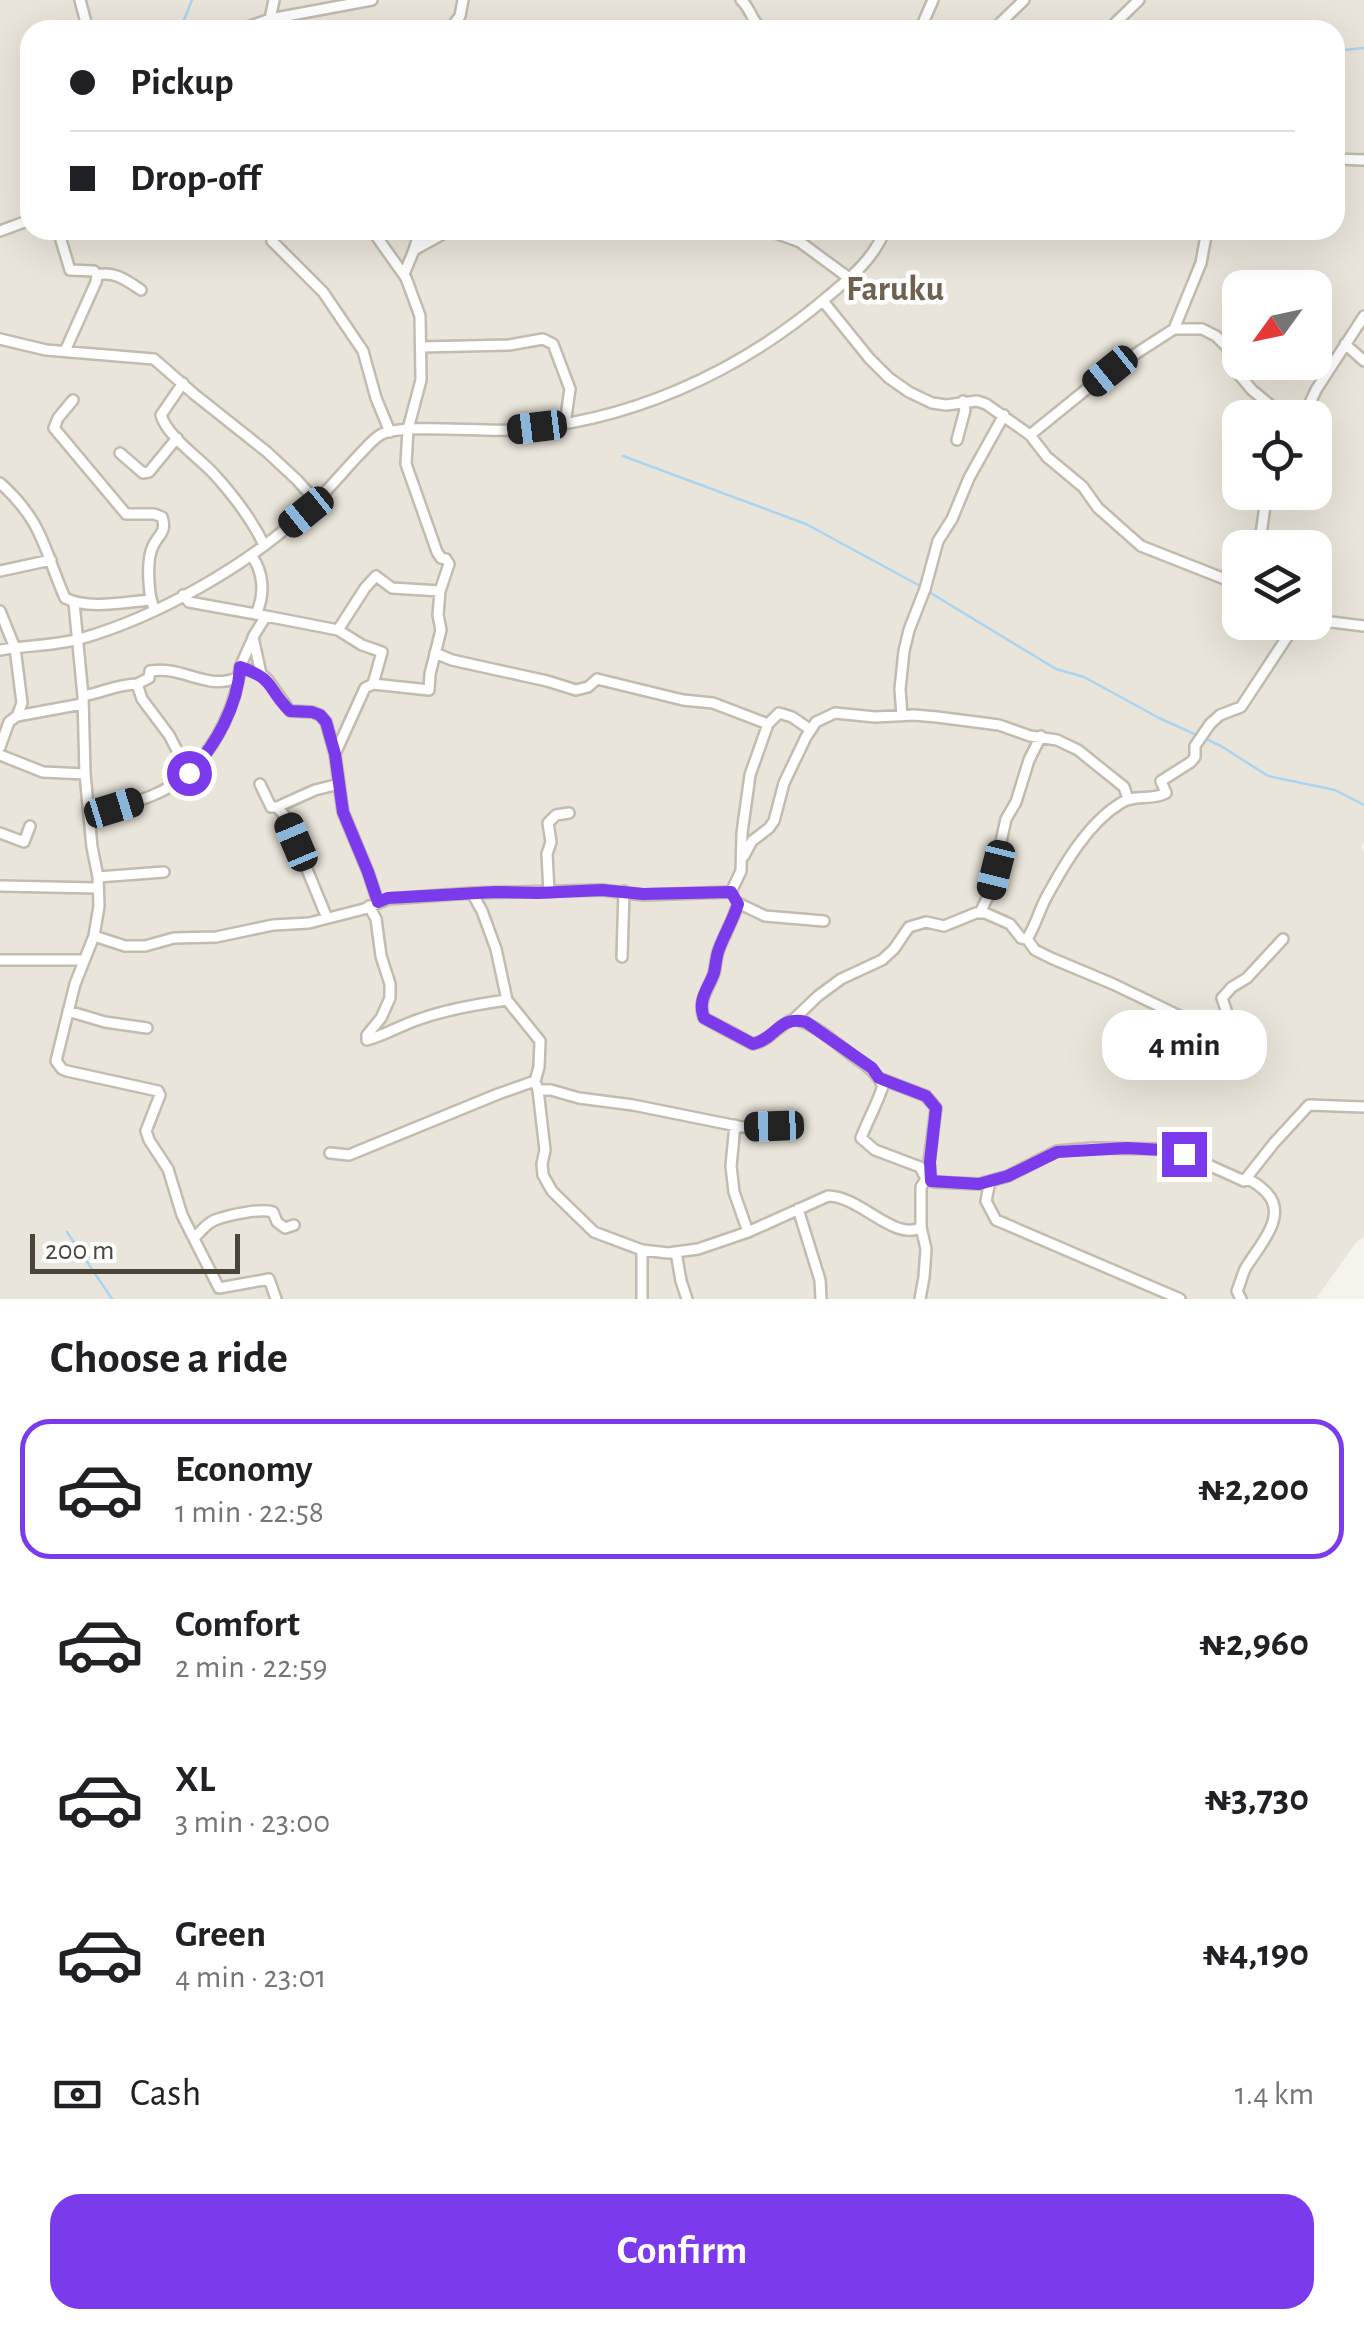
<!DOCTYPE html>
<html lang="en">
<head>
<meta charset="utf-8">
<style>
  :root { --surface:#fff; --page:#f2f2f2; --text:#202124; --muted:#757577; --line:#e0e0e0; --accent:#7c3aed }
  body { margin:0; font-family:"Alegreya Sans",sans-serif; background:var(--page); color:var(--text); height:100vh; display:flex; flex-direction:column; font-size:38px; white-space:nowrap }
  * { box-sizing:border-box; margin:0 }
  p { font-size:32px; color:var(--muted) }
  .icon { flex:none; width:55px; height:55px; fill:none; stroke:currentColor; stroke-width:2; stroke-linecap:round; stroke-linejoin:round }
  .map { position:relative; height:1299px; overflow:hidden }
  .side { display:flex; flex-direction:column; background:var(--surface); flex:1 }
  .side>* { flex:none }
  .hud { position:absolute; left:20px; top:20px; width:1325px; height:220px; border-radius:30px; box-shadow:0 10px 40px #0002; display:grid; align-content:center; height:220px; padding:0 50px; background:var(--surface) }
  .needle { width:65px; rotate:237deg }
  .controls { position:absolute; left:1222px; top:270px; display:grid; gap:20px }
  .controls a { display:grid; place-items:center; width:110px; height:110px; border-radius:20px; background:var(--surface); box-shadow:0 10px 40px #0002; font-size:50px }
  .scale { position:absolute; left:30px; bottom:25px; width:210px; box-sizing:border-box; padding-left:10px; border:5px solid #4b4439; border-top:0; font-size:28px; line-height:35px; white-space:nowrap; color:#4b4439; -webkit-text-stroke:8px #fff; paint-order:stroke }
  .end { position:absolute; width:45px; height:45px; margin:-22px; border:12px solid #7c3aed; background:#fff; box-shadow:0 0 0 5px #fff }
  .from { border-radius:50% }
  .bubble { position:absolute; height:70px; border-radius:30px; background:var(--surface); box-shadow:0 10px 40px #0002; font-size:32px; font-weight:700; line-height:70px; text-align:center }
  .car { position:absolute; width:30px; height:60px; margin:-30px -15px; border-radius:12px; box-shadow:0 0 8px 2px #0007; background:linear-gradient(#222 24%,#8ab4d8 0 40%,#222 0 76%,#8ab4d8 0 86%,#222 0) }
  .hud b { display:flex; align-items:center; gap:35px; height:95px; font-size:38px }
  .hud b+b { border-top:2px solid var(--line) }
  .hud i { width:25px; height:25px; background:var(--text) }
  ul { padding:0; list-style:none }
  li { display:flex; align-items:center; gap:30px; height:140px; margin:0 20px 15px; padding:0 30px; border:5px solid transparent; border-radius:30px }
  li div { flex:1 }
  li b { display:block; font-size:38px }
  li em { font-style:normal; font-weight:700 }
  li.selected { border-color:var(--accent) }
  li>.icon { width:90px; height:90px; stroke-width:1.5 }
  h2 { padding:0 50px; font-size:45px; line-height:120px }
  .pay { display:flex; align-items:center; gap:25px; height:110px; padding:0 50px; font-size:38px }
  .pay p { margin-inline-start:auto }
  .primary-button { display:flex; gap:20px; margin-top:auto; padding:20px 50px }
  .primary-button a { flex:1; height:115px; border-radius:30px; background:var(--accent); color:#fff; font-size:40px; font-weight:700; line-height:115px; text-align:center }
  .map>svg:first-child { display:block }
  .residential { fill:#eae5da; fill-rule:evenodd }
  .lines { fill:none; stroke-linecap:round; stroke-linejoin:round }
  .stream { stroke:#a9d4f2; stroke-width:2.5 }
  .minor-casing { stroke:#c2bbae; stroke-width:14 }
  .minor { stroke:#fff; stroke-width:9 }
  .route { stroke:#7c3aed; stroke-width:12 }
  .labels { text-anchor:middle; dominant-baseline:central; stroke-width:9; stroke-linejoin:round; paint-order:stroke }
  .quarter-label { font-size:35px; font-weight:bold; fill:#6e6250; stroke:#fff }
</style>
</head>
<body>
<div class="map">
<svg width="1364" height="1299" viewBox="0 0 1364 1299">
  <rect width="100%" height="100%" fill="#f6f3ec"/>
  <path class="residential" d="M 0,0 L 1364,0 L 1364,841 L 1361,847 L 1364,852 L 1364,1236 L 1355,1244 L 1316,1299 L 0,1299 ZM 30,30 L 1335,30 L 1335,230 L 30,230 ZM 1240,288 L 1315,288 L 1315,362 L 1240,362 ZM 1240,418 L 1315,418 L 1315,492 L 1240,492 ZM 1240,548 L 1315,548 L 1315,622 L 1240,622 Z"/>
  <g class="lines">
    <path class="stream" d="M 180,30 L 192,0
      M 1335,51 L 1364,48
      M 623,456 L 806,524 L 922,587
      M 929,592 L 1056,669 L 1084,677 L 1159,718 L 1199,736
      M 1206,739 L 1221,746 L 1268,776 L 1335,790 L 1364,805
      M 67,1232 L 112,1299"/>
    <g class="minor-casing">
      <path id="minor" d="M 80,0 L 88,30
        M 741,0 C 752,9 752,26 766,30
        M 270,19 L 372,0
        M 239,30 L 270,19 L 274,0
        M 449,30 L 460,16 L 463,0
        M 806,30 L 821,27 L 847,30
        M 920,30 L 933,0
        M 993,30 L 1024,0
        M 1108,30 L 1139,0
        M 1335,159 L 1364,160
        M 58,230 L 70,270 L 94,271 L 97,275 L 96,282 L 65,351
        M 276,230 L 272,241 L 323,292 L 363,351 L 376,398 L 390,432
        M 767,230 L 800,242 L 849,278
        M 0,231 L 30,220
        M 414,250 L 417,240 L 415,230
        M 404,274 L 414,250 L 450,230
        M 97,275 C 115,271 126,280 141,290
        M 823,301 L 869,358 L 889,378 L 909,392 L 932,403 L 946,405 L 977,401 L 986,404 L 1030,435 L 1047,457 L 1083,487 L 1098,508 L 1141,546 L 1240,585
        M 1174,329 L 1201,263 L 1207,230
        M 0,339 L 46,350 L 154,359 L 194,394 L 267,452 L 297,480 L 316,501
        M 1345,344 L 1364,361
        M 421,347 L 509,345 L 543,339 L 553,344 L 570,389 L 565,424
        M 183,383 L 161,415 C 167,436 198,457 214,474 C 234,496 251,518 264,545
        M 73,400 L 58,418 L 54,428 L 126,514 L 154,514 L 162,517 C 167,532 159,534 153,546 C 146,560 148,597 155,610
        M 1303,418 L 1316,390 L 1364,316
        M 1030,435 L 1109,371 L 1174,329 L 1202,329 L 1216,336 L 1227,347 L 1236,371 L 1252,390 L 1286,418
        M 957,440 L 965,410 L 963,401
        M 120,453 L 143,473 L 149,472 L 177,438
        M 0,483 C 43,521 44,550 65,598 C 89,610 124,602 150,600
        M 1259,548 L 1267,492
        M 251,555 C 264,572 265,595 256,614 L 266,616 L 253,637 L 261,674 L 268,680 L 290,711 L 312,712 L 320,715 L 326,722 L 335,754 L 343,812 L 368,872 L 378,902
        M 0,571 L 51,560
        M 183,595 L 189,602 L 256,614
        M 74,603 L 83,696 L 85,774 L 92,847 L 98,877 L 99,906 L 94,936 L 75,984 L 56,1061 L 62,1069 L 67,1071 L 158,1091 L 160,1095 L 146,1131 L 149,1140 L 168,1169 L 182,1215 L 192,1235 L 196,1236 C 202,1230 207,1223 215,1220 C 228,1215 261,1208 273,1212 L 277,1222 L 285,1228 L 294,1225
        M 0,611 L 15,648 L 22,703 L 17,716 L 9,722 L 0,747
        M 266,616 L 338,630 L 365,588 L 376,576 L 392,588 L 440,591
        M 1315,620 L 1364,626
        M 338,630 L 362,645 L 382,652 L 373,684 L 429,690 L 430,674 L 441,630 L 438,615 L 440,591 L 449,564 L 446,559 L 441,558 L 437,552 L 406,464 L 408,429 L 421,380 L 420,316 L 406,278 L 372,230
        M 0,650 C 27,645 56,646 83,638 C 159,616 248,565 306,511 C 325,494 341,474 358,456 C 365,449 372,440 380,435 C 400,423 481,432 509,430 C 626,424 738,373 826,298 C 850,278 873,260 885,230
        M 435,653 L 452,660 L 547,681 L 576,690 L 588,687 L 597,679 L 683,700 L 713,703 L 768,724
        M 240,667 L 253,638
        M 137,684 L 149,678 L 150,671 C 184,665 206,692 239,677
        M 83,696 C 101,693 118,684 137,684 L 142,699 L 169,735 L 189,773 C 216,746 237,705 240,667 L 261,674
        M 17,716 L 82,704
        M 902,716 L 900,689 L 904,651 L 909,630 L 925,589 L 938,541 L 952,519 L 969,478 L 1004,415
        M 335,754 L 365,688 L 373,684
        M 0,755 L 43,772 L 85,774
        M 260,784 L 271,807 L 277,807 L 285,816 L 327,918
        M 277,807 L 315,790 L 339,784
        M 90,816 C 124,805 163,797 189,773
        M 0,833 L 24,842 L 30,826
        M 744,856 L 752,841 L 769,828 L 774,821 L 784,783 L 806,737 L 816,722 L 835,713 L 875,717 L 914,715 L 937,717 L 999,725 L 1030,736 L 1057,740 L 1078,750 L 1124,787 L 1128,799
        M 98,877 L 164,872
        M 0,886 L 97,888
        M 549,892 L 547,854 L 551,842 L 548,823 L 556,815 L 569,813
        M 738,903 L 765,916 L 824,921
        M 738,904 C 733,920 725,934 719,949 C 716,956 716,965 714,973 C 709,989 697,1000 704,1018 L 753,1044 C 771,1040 778,1025 794,1019 C 816,1025 831,1039 849,1053 C 863,1064 875,1069 883,1086 C 877,1104 868,1120 861,1138 L 875,1150 L 920,1167 L 926,1179 L 934,1182 L 979,1184 L 1008,1176 L 1057,1151 L 1093,1148 L 1163,1149 L 1184,1154 L 1244,1181 L 1274,1143 L 1309,1105 L 1364,1107
        M 369,906 L 376,919 L 381,956 L 390,984 L 390,998 L 381,1018 L 367,1035 L 367,1040 C 386,1035 401,1025 420,1019 C 448,1009 478,1004 507,1000
        M 980,913 L 990,892 L 1006,819 L 1016,802 L 1029,760 L 1041,736
        M 94,936 L 125,946 L 145,946 L 174,938 L 216,937 L 273,925 L 309,923 L 364,909 L 388,899 L 472,893 L 602,890 L 643,895 L 731,892 L 741,871 L 742,833 L 750,775 L 768,724 L 779,713 L 792,717 L 811,730
        M 1027,939 L 1035,950 L 1051,958 L 1113,984 L 1186,1019 L 1202,1025 L 1226,1021 L 1226,1010 L 1222,998 L 1232,987 L 1247,978 L 1283,939
        M 622,957 L 624,891
        M 0,960 L 83,960
        M 68,1011 L 105,1022 L 147,1028
        M 794,1019 L 818,996 L 841,979 L 882,960 L 894,949 L 909,927 L 926,922 L 944,926 L 976,913 L 985,913 L 1010,924 L 1021,938 L 1027,939 C 1036,925 1039,910 1047,896 C 1065,863 1089,822 1121,803 C 1134,794 1152,801 1166,793 L 1161,781 L 1191,762 L 1195,757 L 1195,746 L 1210,724 L 1220,715 L 1241,707 L 1297,622
        M 879,1078 L 926,1096 L 936,1108 L 929,1162 L 931,1181
        M 536,1084 L 538,1090 L 551,1090 L 579,1098 L 633,1105 L 742,1127 L 774,1126
        M 538,1090 L 545,1150 L 542,1164 L 543,1175 L 552,1191 L 594,1232 L 642,1250 L 668,1253 L 698,1249 L 748,1232
        M 735,1125 L 731,1166 L 734,1192 L 748,1232 L 828,1196 C 860,1196 896,1243 921,1227
        M 330,1153 L 349,1155 L 498,1094 L 535,1081 L 539,1067 L 540,1041 L 507,1000 L 496,949 L 482,911 L 472,893
        M 990,1181 L 986,1201 L 996,1220 L 1180,1299
        M 798,1209 L 820,1280 L 821,1299
        M 192,1235 L 219,1288 L 269,1279 L 276,1299
        M 676,1252 L 681,1281 L 687,1299
        M 642,1299 L 642,1250
        M 920,1299 L 924,1277 L 926,1249 L 921,1227 L 921,1187 L 926,1179
        M 1241,1299 L 1237,1291 C 1240,1284 1242,1276 1245,1269 C 1257,1248 1290,1216 1266,1192 C 1260,1186 1255,1182 1247,1179"/>
    </g>
    <use href="#minor" class="minor"/>
  </g>
  <g class="lines">
    <path class="route" d="M 189,773 C 216,746 238,705 240,667 C 277,680 266,688 290,711 L 312,712 L 320,715 L 326,722 L 335,754 L 343,812 L 368,872 L 378,902 L 388,898 L 495,892 L 538,893 L 602,890 L 643,894 L 731,892 L 738,904 C 733,920 725,933 719,949 C 716,956 716,965 714,973 C 708,989 697,1000 704,1018 L 753,1044 C 777,1038 779,1015 806,1022 L 872,1068 L 879,1078 L 926,1096 L 936,1108 L 930,1162 L 931,1181 L 979,1184 L 1008,1176 L 1057,1152 L 1127,1148 L 1163,1150 L 1184,1154"/>
  </g>
  <g class="labels">
    <g class="quarter-label">
      <text x="895" y="289">Faruku</text>
    </g>
  </g>
</svg>
<div class="controls">
<a><svg class="needle" viewBox="-14 -14 28 28"><path d="M0-13l5 13h-10z" fill="#e53935"/><path d="M0 13l5-13h-10z" fill="#757577"/></svg></a>
<a><svg class="icon" aria-label="locate" viewBox="0 0 24 24"><circle cx="12" cy="12" r="6"/><path d="M12 2v4M12 18v4M2 12h4M18 12h4"/></svg></a>
<a><svg class="icon" aria-label="layers" viewBox="0 0 24 24"><path d="M12 4l9 5-9 5-9-5zM3 14l9 5 9-5"/></svg></a>
</div>
<div class="scale">200 m</div>
<i class="end from" style="left:189px;top:773px"></i>
<i class="end" style="left:1184px;top:1154px"></i>
<div class="bubble" style="left:1102px;top:1010px;width:165px">4 min</div>
<i class="car" style="left:1110px;top:371px;rotate:231deg"></i>
<i class="car" style="left:537px;top:427px;rotate:263deg"></i>
<i class="car" style="left:306px;top:512px;rotate:231deg"></i>
<i class="car" style="left:114px;top:808px;rotate:73deg"></i>
<i class="car" style="left:296px;top:842px;rotate:337deg"></i>
<i class="car" style="left:996px;top:870px;rotate:194deg"></i>
<i class="car" style="left:774px;top:1126px;rotate:268deg"></i>
<div class="hud">
<b><i class="from"></i>Pickup</b>
<b><i></i>Drop-off</b>
</div>
</div>
<section class="side">
<h2>Choose a ride</h2>
<ul>
<li class="selected"><svg class="icon" aria-label="car" viewBox="0 0 24 24"><path d="M5 17H2v-5l4-1 3-4h7l3 4 3 1v5h-3M9 17h6M6 11h13"/><circle cx="7" cy="17" r="2"/><circle cx="17" cy="17" r="2"/></svg><div><b>Economy</b><p>1 min · 22:58</p></div><em>₦2,200</em></li>
<li><svg class="icon" aria-label="car" viewBox="0 0 24 24"><path d="M5 17H2v-5l4-1 3-4h7l3 4 3 1v5h-3M9 17h6M6 11h13"/><circle cx="7" cy="17" r="2"/><circle cx="17" cy="17" r="2"/></svg><div><b>Comfort</b><p>2 min · 22:59</p></div><em>₦2,960</em></li>
<li><svg class="icon" aria-label="car" viewBox="0 0 24 24"><path d="M5 17H2v-5l4-1 3-4h7l3 4 3 1v5h-3M9 17h6M6 11h13"/><circle cx="7" cy="17" r="2"/><circle cx="17" cy="17" r="2"/></svg><div><b>XL</b><p>3 min · 23:00</p></div><em>₦3,730</em></li>
<li><svg class="icon" aria-label="car" viewBox="0 0 24 24"><path d="M5 17H2v-5l4-1 3-4h7l3 4 3 1v5h-3M9 17h6M6 11h13"/><circle cx="7" cy="17" r="2"/><circle cx="17" cy="17" r="2"/></svg><div><b>Green</b><p>4 min · 23:01</p></div><em>₦4,190</em></li>
</ul>
<div class="pay"><svg class="icon" aria-label="cash" viewBox="0 0 24 24"><path d="M3 7h18v10H3z"/><circle cx="12" cy="12" r="2"/></svg>Cash<p>1.4 km</p></div>
<div class="primary-button"><a>Confirm</a></div>
</section>
</body>
</html>
